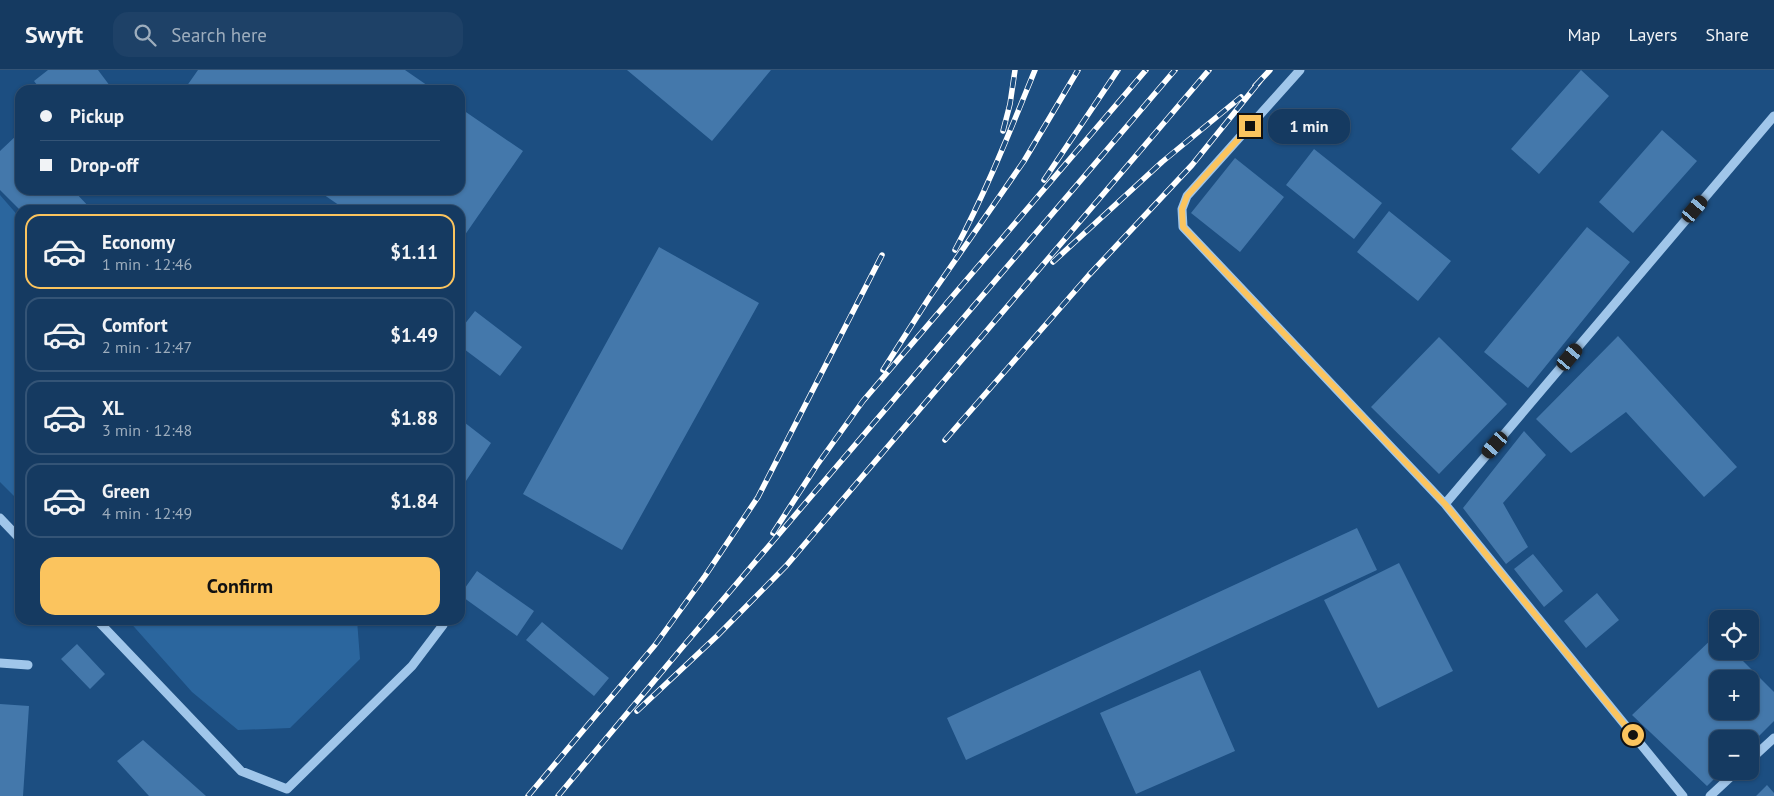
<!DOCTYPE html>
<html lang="en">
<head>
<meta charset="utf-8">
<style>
  :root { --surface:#153a61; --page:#1e4167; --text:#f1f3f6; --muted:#9dadbd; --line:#345476; --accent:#fbc45e }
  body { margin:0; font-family:"PT Sans",sans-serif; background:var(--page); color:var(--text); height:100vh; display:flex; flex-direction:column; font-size:19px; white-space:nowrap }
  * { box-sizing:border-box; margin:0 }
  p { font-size:16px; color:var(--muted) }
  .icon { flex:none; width:28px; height:28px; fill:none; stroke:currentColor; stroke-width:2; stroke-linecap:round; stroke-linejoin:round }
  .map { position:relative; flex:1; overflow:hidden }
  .panel { position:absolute; left:15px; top:135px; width:450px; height:420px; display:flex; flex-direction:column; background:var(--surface); border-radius:15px; box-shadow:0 1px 4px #0004,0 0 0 1px var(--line) }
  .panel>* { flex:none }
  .top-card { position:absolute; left:15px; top:15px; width:450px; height:110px; border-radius:15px; box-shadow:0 1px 4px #0004,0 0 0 1px var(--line); display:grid; align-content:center; height:110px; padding:0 25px; background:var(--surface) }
  .fabs { position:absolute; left:1709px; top:540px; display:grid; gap:10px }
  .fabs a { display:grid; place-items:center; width:50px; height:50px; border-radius:10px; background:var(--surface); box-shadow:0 1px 4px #0004,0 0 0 1px var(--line); font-size:25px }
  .end { position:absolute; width:22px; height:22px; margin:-11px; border:6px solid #fbc45e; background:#111; box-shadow:0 0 0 2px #111 }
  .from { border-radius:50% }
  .bubble { position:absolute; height:35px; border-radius:15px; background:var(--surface); box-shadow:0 1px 4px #0004,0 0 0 1px var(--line); font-size:16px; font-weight:600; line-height:35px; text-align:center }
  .car { position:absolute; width:15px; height:30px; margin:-15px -8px; border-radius:6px; box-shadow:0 0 4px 1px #0007; background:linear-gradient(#222 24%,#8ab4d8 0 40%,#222 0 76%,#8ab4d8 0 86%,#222 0) }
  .top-card b { display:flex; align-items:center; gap:18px; height:48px; font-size:19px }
  .top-card b+b { border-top:1px solid var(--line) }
  .top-card i { width:12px; height:12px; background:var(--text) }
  ul { padding:9px 0 0; list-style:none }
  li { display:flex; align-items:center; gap:15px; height:75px; margin:0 10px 8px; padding:0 15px; border:2px solid var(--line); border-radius:15px }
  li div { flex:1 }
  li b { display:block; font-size:19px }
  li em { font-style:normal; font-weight:600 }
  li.active { border-color:var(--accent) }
  li>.icon { width:45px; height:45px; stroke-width:1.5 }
  .primary-button { display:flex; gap:10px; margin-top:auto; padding:10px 25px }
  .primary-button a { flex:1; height:58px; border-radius:15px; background:var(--accent); color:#111; font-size:20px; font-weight:600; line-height:58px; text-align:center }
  header { display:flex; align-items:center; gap:30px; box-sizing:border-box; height:70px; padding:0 25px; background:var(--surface); border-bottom:1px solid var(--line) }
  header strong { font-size:24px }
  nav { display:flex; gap:28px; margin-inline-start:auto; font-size:18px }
  .search { width:350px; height:45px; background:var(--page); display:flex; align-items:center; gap:12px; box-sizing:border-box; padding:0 18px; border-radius:15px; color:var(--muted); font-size:19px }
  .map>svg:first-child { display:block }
  .green { fill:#2b669e }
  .building { fill:#4478ab; fill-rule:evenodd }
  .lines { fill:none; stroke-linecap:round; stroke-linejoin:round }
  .minor { stroke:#a0c6ea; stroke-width:9 }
  .rail-casing { stroke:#fff; stroke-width:5.5 }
  .rail { stroke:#1c4e81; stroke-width:4; stroke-dasharray:11; stroke-linecap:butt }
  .route { stroke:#fbc45e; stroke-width:6 }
</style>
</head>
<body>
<header>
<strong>Swyft</strong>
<div class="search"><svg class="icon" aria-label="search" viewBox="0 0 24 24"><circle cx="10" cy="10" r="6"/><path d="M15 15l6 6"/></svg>Search here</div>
<nav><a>Map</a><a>Layers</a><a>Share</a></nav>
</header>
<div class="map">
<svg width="1774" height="726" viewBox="0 0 1774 726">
  <rect width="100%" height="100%" fill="#1c4e81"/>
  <path class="green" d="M 0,125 L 20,148 L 20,432 L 0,412 Z
    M 128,550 L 357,550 L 360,589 L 290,658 L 238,660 L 192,622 Z"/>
  <path class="building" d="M 48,0 L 98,0 L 113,20 L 41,20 L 34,11 Z
    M 198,0 L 405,0 L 434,20 L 184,20 Z
    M 627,0 L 771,0 L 712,71 Z
    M 1581,0 L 1609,26 L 1539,104 L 1511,79 Z
    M 460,38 L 523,81 L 460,172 L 460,140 L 346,140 L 317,120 L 460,120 Z
    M 1662,60 L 1697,91 L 1633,163 L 1599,132 Z
    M 18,64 L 20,66 L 20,120 L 73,120 L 92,140 L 20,140 L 0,120 L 0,81 Z
    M 1314,79 L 1382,133 L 1354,169 L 1286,115 Z
    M 1235,88 L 1284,127 L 1240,182 L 1191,143 Z
    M 1389,141 L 1451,191 L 1418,231 L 1357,182 Z
    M 1587,157 L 1630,192 L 1528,318 L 1484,282 Z
    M 659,177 L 759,233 L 622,480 L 523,424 Z
    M 475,241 L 522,277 L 500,306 L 460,276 L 460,260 Z
    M 1618,266 L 1737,397 L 1704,427 L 1626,342 L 1571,383 L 1536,349 Z
    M 1439,267 L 1507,334 L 1439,404 L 1371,337 Z
    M 460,349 L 491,373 L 460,420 Z
    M 1524,361 L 1546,385 L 1503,433 L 1528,477 L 1506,494 L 1463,438 Z
    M 1357,458 L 1377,500 L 966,690 L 947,648 Z
    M 1533,484 L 1563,521 L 1544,537 L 1514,499 Z
    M 1399,493 L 1453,601 L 1378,638 L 1324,530 Z
    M 477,501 L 534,541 L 517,566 L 460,525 Z
    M 1597,523 L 1619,550 L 1586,578 L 1564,551 Z
    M 542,552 L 609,608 L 594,626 L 526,570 Z
    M 1716,565 L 1718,581 L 1733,581 L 1774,622 L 1774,651 L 1750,675 L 1750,669 L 1718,669 L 1718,701 L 1722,701 L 1707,716 L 1632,645 ZM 1718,609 L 1750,609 L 1750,641 L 1718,641 Z
    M 77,574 L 105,604 L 90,619 L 61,589 Z
    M 1200,600 L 1235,681 L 1136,724 L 1100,643 Z
    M 0,634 L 29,636 L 23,726 L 0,726 Z
    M 143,670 L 206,726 L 149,726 L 117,691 Z
    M 1767,715 L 1774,723 L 1774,726 L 1756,726 Z"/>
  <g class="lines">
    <path class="minor" d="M 1300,0 L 1187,126 L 1182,139 L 1183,157 L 1445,434
      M 0,448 L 20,469
      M 97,550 L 241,701 L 287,719 L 412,596 L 443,555
      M 0,593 L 28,595
      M 1750,690 L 1774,668
      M 1683,726 L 1445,434 L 1774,46
      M 1710,726 L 1737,701"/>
    <g class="rail-casing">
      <path id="rail" d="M 1255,16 L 1270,0
        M 1003,61 L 1010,34 L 1015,0
        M 1044,110 L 1118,0
        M 955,180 C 986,122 1010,61 1035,0
        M 1053,192 L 1162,92 L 1241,27
        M 883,300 L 929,228 L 1024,91 L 1078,0
        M 945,370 L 1089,205 L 1192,95 L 1260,11
        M 773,463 L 817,395 L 863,331 L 1146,0
        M 637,641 L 717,566 L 786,496 L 1209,0
        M 528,726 L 655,575 L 705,506 L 758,427 L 882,185
        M 558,726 L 680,580 L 1175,0"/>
    </g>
    <use href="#rail" class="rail"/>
  </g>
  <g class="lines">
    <path class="route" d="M 1250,56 L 1187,126 L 1182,139 L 1183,157 L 1445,434 L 1633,665"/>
  </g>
</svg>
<div class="fabs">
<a><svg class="icon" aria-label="locate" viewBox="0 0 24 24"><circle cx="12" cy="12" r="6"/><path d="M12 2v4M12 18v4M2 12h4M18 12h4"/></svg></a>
<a>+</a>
<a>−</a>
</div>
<i class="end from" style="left:1633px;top:665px"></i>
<i class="end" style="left:1250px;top:56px"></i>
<div class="bubble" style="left:1268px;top:39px;width:82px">1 min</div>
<i class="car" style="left:1695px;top:139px;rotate:40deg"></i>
<i class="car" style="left:1570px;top:287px;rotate:40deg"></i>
<i class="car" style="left:1495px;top:375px;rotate:221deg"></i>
<div class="top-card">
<b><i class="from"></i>Pickup</b>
<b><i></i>Drop-off</b>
</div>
<section class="panel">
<ul>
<li class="active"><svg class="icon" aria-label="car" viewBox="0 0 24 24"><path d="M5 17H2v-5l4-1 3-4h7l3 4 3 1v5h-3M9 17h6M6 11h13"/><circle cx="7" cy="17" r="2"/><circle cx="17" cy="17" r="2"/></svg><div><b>Economy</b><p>1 min · 12:46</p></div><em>$1.11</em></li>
<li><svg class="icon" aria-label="car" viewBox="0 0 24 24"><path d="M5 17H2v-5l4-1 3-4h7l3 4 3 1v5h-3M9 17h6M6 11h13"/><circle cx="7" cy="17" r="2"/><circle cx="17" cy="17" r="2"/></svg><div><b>Comfort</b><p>2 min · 12:47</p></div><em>$1.49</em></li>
<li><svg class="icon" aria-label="car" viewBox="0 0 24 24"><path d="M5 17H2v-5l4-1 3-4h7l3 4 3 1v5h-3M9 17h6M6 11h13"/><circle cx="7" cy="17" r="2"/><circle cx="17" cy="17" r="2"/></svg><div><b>XL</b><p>3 min · 12:48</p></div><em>$1.88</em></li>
<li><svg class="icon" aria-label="car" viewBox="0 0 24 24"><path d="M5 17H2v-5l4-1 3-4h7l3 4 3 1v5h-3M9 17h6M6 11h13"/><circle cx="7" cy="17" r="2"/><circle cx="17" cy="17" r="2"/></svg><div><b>Green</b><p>4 min · 12:49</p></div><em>$1.84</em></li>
</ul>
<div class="primary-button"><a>Confirm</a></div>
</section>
</div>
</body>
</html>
